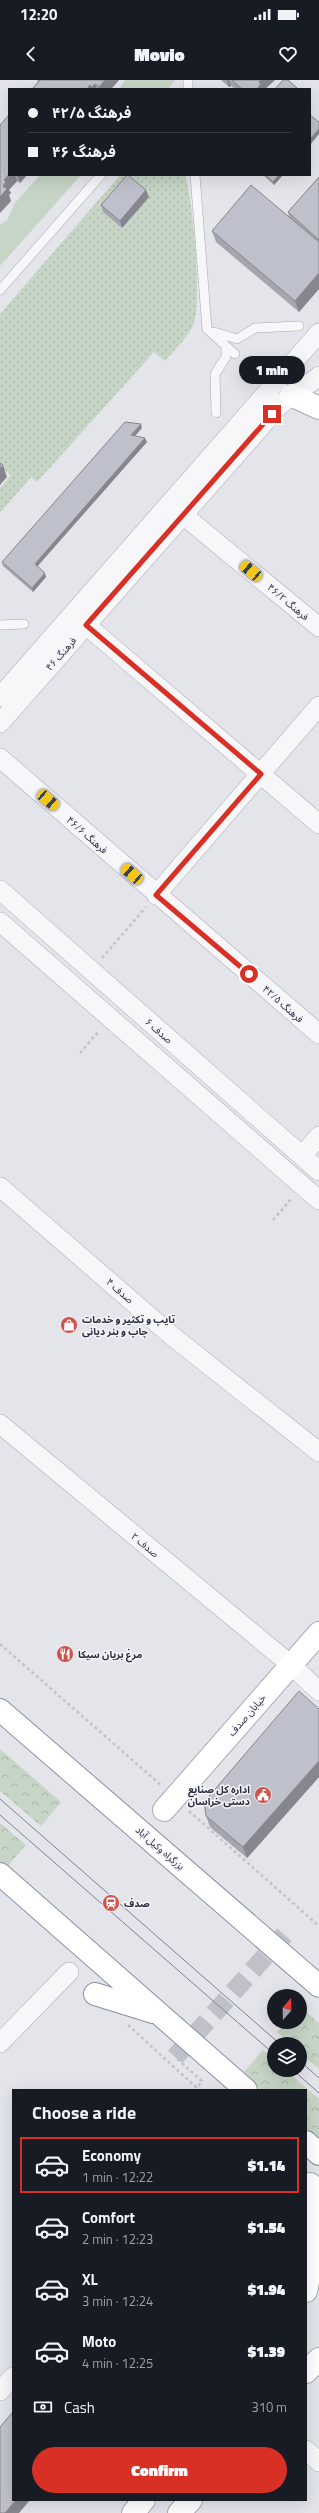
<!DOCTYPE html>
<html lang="en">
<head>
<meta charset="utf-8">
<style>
  :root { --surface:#171b24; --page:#20242c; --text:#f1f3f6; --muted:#9ea1a6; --line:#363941; --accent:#d93025 }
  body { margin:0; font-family:"Titillium Web","Noto Sans Arabic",sans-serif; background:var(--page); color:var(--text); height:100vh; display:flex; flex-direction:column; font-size:15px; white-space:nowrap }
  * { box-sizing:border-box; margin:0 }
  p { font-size:13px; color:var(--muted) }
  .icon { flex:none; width:22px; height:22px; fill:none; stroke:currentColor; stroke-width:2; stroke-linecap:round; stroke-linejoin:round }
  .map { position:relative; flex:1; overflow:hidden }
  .details { position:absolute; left:12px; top:2009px; width:295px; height:412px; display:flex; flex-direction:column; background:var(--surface); border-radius:0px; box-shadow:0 4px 16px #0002 }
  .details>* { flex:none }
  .hud { position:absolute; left:8px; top:8px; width:303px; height:88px; border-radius:0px; box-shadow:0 4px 16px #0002; display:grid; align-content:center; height:88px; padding:0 20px; background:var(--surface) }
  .needle { width:26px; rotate:20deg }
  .buttons { position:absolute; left:267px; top:1909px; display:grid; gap:8px }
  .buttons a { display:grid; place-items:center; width:40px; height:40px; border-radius:50%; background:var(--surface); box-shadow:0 4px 16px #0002; font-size:20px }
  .end { position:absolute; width:18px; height:18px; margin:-9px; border:5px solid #d93025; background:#fff; box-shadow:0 0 0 2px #fff }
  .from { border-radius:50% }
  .bubble { position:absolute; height:28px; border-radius:14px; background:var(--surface); box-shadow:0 4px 16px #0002; font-size:13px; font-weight:800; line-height:28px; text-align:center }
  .car { position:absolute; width:12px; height:24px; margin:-12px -6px; border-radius:5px; box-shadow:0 0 3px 1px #0007; background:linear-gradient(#f5c518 24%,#345 0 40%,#f5c518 0 76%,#345 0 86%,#f5c518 0) }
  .hud b { display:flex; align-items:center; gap:14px; height:38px; font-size:15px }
  .hud b+b { border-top:1px solid var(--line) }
  .hud i { width:10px; height:10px; background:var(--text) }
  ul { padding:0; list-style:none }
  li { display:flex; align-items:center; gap:12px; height:56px; margin:0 8px 6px; padding:0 12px; border:2px solid transparent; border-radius:0px }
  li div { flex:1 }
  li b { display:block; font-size:15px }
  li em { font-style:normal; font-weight:800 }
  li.active { border-color:var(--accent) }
  li>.icon { width:36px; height:36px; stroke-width:1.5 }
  h2 { padding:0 20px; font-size:18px; line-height:48px }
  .pay { display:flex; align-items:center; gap:10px; height:44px; padding:0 20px; font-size:15px }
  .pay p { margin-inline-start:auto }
  .cta { display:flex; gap:8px; margin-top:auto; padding:8px 20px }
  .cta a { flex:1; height:46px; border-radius:24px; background:var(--accent); color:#fff; font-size:16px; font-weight:800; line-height:46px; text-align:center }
  .status { display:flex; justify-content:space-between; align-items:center; height:28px; padding:0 20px; background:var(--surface); direction:ltr }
  .status svg { height:11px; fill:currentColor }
  header { display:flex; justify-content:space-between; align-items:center; height:52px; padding:0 20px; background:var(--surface); font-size:18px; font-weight:800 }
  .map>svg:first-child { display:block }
  .grass { fill:url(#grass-dots) }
  .forest { fill:url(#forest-crowns) }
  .green { fill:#c6d5c5 }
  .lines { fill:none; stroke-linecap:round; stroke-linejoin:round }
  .street-tunnel { stroke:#bfc1c9; stroke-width:19; stroke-dasharray:19 10; stroke-linecap:butt }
  .lane-casing { stroke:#a9abb5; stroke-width:10 }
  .street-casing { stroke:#a9abb5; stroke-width:20 }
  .secondary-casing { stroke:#a9abb5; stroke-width:24 }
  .highway-casing { stroke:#8b8fa2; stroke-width:24 }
  .path { stroke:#c2c3ca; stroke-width:2.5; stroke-dasharray:3 3; stroke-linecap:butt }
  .lane { stroke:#f7f7fa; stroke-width:9 }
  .street { stroke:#f7f7fa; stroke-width:19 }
  .secondary { stroke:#fff; stroke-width:22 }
  .highway { stroke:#fff; stroke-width:22 }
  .tram { stroke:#7d8195; stroke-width:1 }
  .wall { fill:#a3a5af }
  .shaded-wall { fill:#85868e }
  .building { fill:#bec0cb; stroke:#85868e }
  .route { stroke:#d93025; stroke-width:5 }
  .labels { text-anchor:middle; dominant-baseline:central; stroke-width:3; stroke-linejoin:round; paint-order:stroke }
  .street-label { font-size:10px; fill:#2c2f43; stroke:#f4f5f8 }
  .poi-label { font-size:10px; font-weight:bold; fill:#2c2f43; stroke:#f4f5f8; text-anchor:start }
</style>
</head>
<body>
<div class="status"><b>12:20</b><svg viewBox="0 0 49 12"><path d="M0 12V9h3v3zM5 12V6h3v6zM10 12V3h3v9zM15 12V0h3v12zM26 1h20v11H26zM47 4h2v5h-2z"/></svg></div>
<header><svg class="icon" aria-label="back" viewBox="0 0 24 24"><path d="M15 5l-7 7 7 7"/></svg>Movio<svg class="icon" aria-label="heart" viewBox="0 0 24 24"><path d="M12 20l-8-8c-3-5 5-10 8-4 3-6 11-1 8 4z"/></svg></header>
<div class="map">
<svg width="319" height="2433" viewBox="0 0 319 2433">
  <defs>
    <pattern id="grass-dots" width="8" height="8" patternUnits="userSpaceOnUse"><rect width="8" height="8" fill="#c6d5c5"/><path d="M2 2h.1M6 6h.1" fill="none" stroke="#aab7aa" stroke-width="1.8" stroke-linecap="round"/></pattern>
    <pattern id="forest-crowns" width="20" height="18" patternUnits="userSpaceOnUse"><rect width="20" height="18" fill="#c6d5c5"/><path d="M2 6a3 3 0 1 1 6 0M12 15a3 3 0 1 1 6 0" fill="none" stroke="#aab7aa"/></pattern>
  </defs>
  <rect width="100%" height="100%" fill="#e4e5eb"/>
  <path class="grass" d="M 120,95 L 185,95 C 193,120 201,214 195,239 C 192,254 175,269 165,281 L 154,272 L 37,402 L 31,397 L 0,433 L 0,408 L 11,395 L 0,386 L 0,234 Z"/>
  <path class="forest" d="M 0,1669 L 61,1722 L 41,1746 L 0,1711 Z
    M 0,1743 L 26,1765 L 6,1788 L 0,1783 Z
    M 300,1927 L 319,1943 L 319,1989 L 300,1973 L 300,1964 L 290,1964 L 277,1952 L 286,1942 L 300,1942 Z
    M 263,1970 L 274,1980 L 274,1990 L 286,1990 L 319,2019 L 319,2060 L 306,2048 L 306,2010 L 262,2010 L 243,1993 Z"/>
  <path class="green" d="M 125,0 L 174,0 L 174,2 L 168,9 L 119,9 Z
    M 40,95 L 81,95 L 0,186 L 0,145 L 7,140 L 15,123 Z"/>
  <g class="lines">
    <path class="street-tunnel" d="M 175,1977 L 287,1852"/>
    <g class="lane-casing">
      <path id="lane" d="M 188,0 L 188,9
        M 195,95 L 207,249 L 235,274
        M 0,210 L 101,95
        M 214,252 L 237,259 L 255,248 L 299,246
        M 216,333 L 215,294 L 226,277 L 226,266
        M 0,545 L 24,544"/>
    </g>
    <g class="street-casing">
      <path id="street" d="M 183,435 L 319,547
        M 86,545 L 319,744
        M 0,617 L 319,253
        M 0,643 L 280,325 C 292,314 306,307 319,296
        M 0,678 L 319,954
        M 0,810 L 319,1091
        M 156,815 L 319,626
        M 0,842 L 319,1120
        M 302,1076 L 319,1056
        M 0,1107 L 172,1256 L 319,1372
        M 0,1344 L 291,1585 L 319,1611
        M 0,1963 L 69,1892
        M 0,2311 L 13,2297
        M 306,2370 L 319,2382"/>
    </g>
    <g class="secondary-casing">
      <path id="secondary" d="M 291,315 L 319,328
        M 164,1730 L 319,1553
        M 306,2211 L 315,2168 L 315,2136 L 310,2104
        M 306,2292 L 319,2279
        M 133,2433 L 144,2420
        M 179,2433 L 191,2420"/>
    </g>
    <g class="highway-casing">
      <path id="highway" d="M 0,1630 L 319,1906
        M 0,1794 L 246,2010
        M 95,1914 L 153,1932
        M 306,2062 L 319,2074"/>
    </g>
    <path class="path" d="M 102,878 L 146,827
      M 80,973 L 99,951
      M 273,1140 L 292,1118
      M 0,1564 L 162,1706
      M 189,1731 L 319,1846
      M 128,1945 L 197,2008 L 202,2001 L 175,1977"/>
    <use href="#lane" class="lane"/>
    <use href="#street" class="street"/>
    <use href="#secondary" class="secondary"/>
    <use href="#highway" class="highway"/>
    <path class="tram" d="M 0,1719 L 280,1964
      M 0,1735 L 274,1974
      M 300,1981 L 319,1998
      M 293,1990 L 319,2013"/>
  </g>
  <path class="wall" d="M 37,0 L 119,0 L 111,9 L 32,9 L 38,2 Z
    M 221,0 L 275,0 L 265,9 L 235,9 L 231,6 L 229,7 Z
    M 9,95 L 27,95 L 20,103 L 17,101 L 9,110 L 11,113 L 9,115 L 11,121 L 0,133 Z
    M 263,95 L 283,95 L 274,105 Z
    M 319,97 L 319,209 L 299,232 L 216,162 L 212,151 L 289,137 L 288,132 Z
    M 149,117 L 122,148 L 103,132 L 101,125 Z
    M 142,348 L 135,356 L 147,362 L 37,486 L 46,497 L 33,512 L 3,486 L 2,482 Z
    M 319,1629 L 319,1697 L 247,1778 L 210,1747 L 206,1736 Z"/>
  <path class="shaded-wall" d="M 105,0 L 119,0 L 111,9 L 100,9 L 99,7 Z
    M 227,0 L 229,0 L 231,6 L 229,7 Z
    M 261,0 L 275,0 L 265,9 L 257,9 L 259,2 Z
    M 95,4 L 97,9 L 93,9 L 92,7 Z
    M 90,5 L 92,9 L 87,9 Z
    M 319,49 L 319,54 L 310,65 L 310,59 Z
    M 9,94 L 9,95 L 15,95 L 17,101 L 9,110 L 11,113 L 9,115 L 11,121 L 0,133 L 0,117 L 4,100 Z
    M 17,95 L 27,95 L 20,103 Z
    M 279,95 L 283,95 L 274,105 L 273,102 Z
    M 146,110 L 149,117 L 122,148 L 120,141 Z
    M 319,193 L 319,209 L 299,232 L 295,221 Z
    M 141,344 L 142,348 L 132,359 L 131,355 Z
    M 145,358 L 147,362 L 36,488 L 35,484 Z
    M 3,385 L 7,397 L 0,405 L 0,389 Z
    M 45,493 L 46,497 L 33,512 L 32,508 Z
    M 319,1681 L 319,1697 L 247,1778 L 243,1767 Z
    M 16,2420 L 30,2420 L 19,2433 L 5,2433 Z"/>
  <path class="building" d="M 40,0 L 105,0 L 99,7 L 95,4 L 92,7 L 90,5 L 87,9 L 32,9 Z
    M 232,0 L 261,0 L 259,2 L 261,4 L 257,9 L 242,9 Z
    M 283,0 L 288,0 L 297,8 L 296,9 L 275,9 Z
    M 9,35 L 9,94 L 4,100 L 6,102 L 3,106 L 7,109 L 0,117 L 0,45 Z
    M 310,35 L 319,42 L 319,49 L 310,59 Z
    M 127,95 L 128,95 L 146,110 L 120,141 L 101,125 Z
    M 265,95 L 279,95 L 273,102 Z
    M 319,97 L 319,160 L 288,132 Z
    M 251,105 L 319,162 L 319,193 L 295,221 L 212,151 Z
    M 125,342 L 141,344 L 131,355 L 145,358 L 35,484 L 45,493 L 32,508 L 2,482 Z
    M 0,383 L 3,385 L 0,389 Z
    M 299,1611 L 319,1629 L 319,1681 L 243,1767 L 206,1736 L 204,1722 Z
    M 13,2332 L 13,2420 L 16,2420 L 5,2433 L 0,2433 L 0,2347 Z"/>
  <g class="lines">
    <path class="route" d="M 249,894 L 156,815 L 261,694 L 86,545 L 272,334"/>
  </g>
  <defs>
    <g id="shop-disc" transform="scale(0.9)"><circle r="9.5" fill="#cc554d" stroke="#f4f5f8"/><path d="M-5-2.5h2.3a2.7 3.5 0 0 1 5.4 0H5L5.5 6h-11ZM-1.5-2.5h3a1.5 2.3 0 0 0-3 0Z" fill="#fff"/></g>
    <g id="restaurant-disc" transform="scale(0.9)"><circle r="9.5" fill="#cc554d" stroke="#f4f5f8"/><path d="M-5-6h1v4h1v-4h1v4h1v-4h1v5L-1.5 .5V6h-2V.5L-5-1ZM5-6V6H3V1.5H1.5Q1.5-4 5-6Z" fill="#fff"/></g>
    <g id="civic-disc" transform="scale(0.9)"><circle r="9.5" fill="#cc554d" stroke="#f4f5f8"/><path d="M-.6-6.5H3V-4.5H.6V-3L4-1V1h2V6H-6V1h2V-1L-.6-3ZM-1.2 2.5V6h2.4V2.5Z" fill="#fff"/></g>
    <g id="station-disc" transform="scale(0.9)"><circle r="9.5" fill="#cc554d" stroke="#f4f5f8"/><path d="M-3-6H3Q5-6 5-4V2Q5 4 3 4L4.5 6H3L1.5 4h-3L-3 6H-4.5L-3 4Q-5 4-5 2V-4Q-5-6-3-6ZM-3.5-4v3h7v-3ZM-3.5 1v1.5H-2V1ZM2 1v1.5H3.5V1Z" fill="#fff"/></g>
  </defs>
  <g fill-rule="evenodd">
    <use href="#shop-disc" x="69" y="1245"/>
    <use href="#restaurant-disc" x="65" y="1574"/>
    <use href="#civic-disc" x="263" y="1715"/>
    <use href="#station-disc" x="111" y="1823"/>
  </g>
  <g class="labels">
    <g class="street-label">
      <text transform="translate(288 522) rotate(40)">فرهنگ ۴۶/۲</text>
      <text transform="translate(61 574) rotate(-49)">فرهنگ ۴۶</text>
      <text transform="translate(87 755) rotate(41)">فرهنگ ۴۶/۶</text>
      <text transform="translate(283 924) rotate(41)">فرهنگ ۴۲/۵</text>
      <text transform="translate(159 951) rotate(41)">صدف ۶</text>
      <text transform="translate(120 1211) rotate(41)">صدف ۴</text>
      <text transform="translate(145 1465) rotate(39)">صدف ۲</text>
      <text transform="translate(247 1635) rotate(-49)">خیابان صدف</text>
      <text transform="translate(160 1768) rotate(41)">بزرگراه وکیل آباد</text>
    </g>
    <g class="poi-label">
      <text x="82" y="1239">تایپ و تکثیر و خدمات<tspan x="82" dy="12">چاپ و بنر دیانی</tspan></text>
      <text x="78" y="1574">مرغ بریان سیکا</text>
      <text x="250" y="1709" text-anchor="end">اداره کل صنایع<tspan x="250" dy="12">دستی خراسان</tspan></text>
      <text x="124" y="1823">صدف</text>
    </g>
  </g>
</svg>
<div class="buttons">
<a><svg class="needle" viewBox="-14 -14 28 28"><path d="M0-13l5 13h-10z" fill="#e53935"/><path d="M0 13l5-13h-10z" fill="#9ea1a6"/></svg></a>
<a><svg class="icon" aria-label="layers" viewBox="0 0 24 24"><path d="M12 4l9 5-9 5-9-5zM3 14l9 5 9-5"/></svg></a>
</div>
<i class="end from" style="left:249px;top:894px"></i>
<i class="end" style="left:272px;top:334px"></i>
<div class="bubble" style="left:239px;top:276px;width:66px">1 min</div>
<i class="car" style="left:251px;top:491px;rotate:310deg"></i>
<i class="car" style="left:48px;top:720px;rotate:131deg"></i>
<i class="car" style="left:132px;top:794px;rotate:311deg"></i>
<div class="hud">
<b><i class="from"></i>فرهنگ ۴۲/۵</b>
<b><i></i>فرهنگ ۴۶</b>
</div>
<section class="details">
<h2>Choose a ride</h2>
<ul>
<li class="active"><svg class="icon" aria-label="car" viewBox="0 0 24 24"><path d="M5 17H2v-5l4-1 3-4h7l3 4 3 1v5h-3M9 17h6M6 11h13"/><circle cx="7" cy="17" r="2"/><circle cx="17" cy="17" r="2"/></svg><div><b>Economy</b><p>1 min · 12:22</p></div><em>$1.14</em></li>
<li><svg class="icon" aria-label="car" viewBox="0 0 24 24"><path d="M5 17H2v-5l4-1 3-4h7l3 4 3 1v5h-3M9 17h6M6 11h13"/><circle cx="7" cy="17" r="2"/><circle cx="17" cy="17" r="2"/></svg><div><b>Comfort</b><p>2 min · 12:23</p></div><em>$1.54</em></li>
<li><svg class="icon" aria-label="car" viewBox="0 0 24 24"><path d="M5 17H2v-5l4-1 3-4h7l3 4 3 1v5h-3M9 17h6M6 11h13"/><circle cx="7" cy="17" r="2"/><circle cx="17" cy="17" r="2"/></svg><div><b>XL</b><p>3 min · 12:24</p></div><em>$1.94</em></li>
<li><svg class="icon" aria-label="car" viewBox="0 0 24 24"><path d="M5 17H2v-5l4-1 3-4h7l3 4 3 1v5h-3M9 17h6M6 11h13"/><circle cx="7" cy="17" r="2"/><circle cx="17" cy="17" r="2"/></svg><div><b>Moto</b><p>4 min · 12:25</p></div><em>$1.39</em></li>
</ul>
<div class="pay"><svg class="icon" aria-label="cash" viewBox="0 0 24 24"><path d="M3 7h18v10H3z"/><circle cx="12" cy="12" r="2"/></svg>Cash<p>310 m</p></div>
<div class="cta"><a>Confirm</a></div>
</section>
</div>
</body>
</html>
